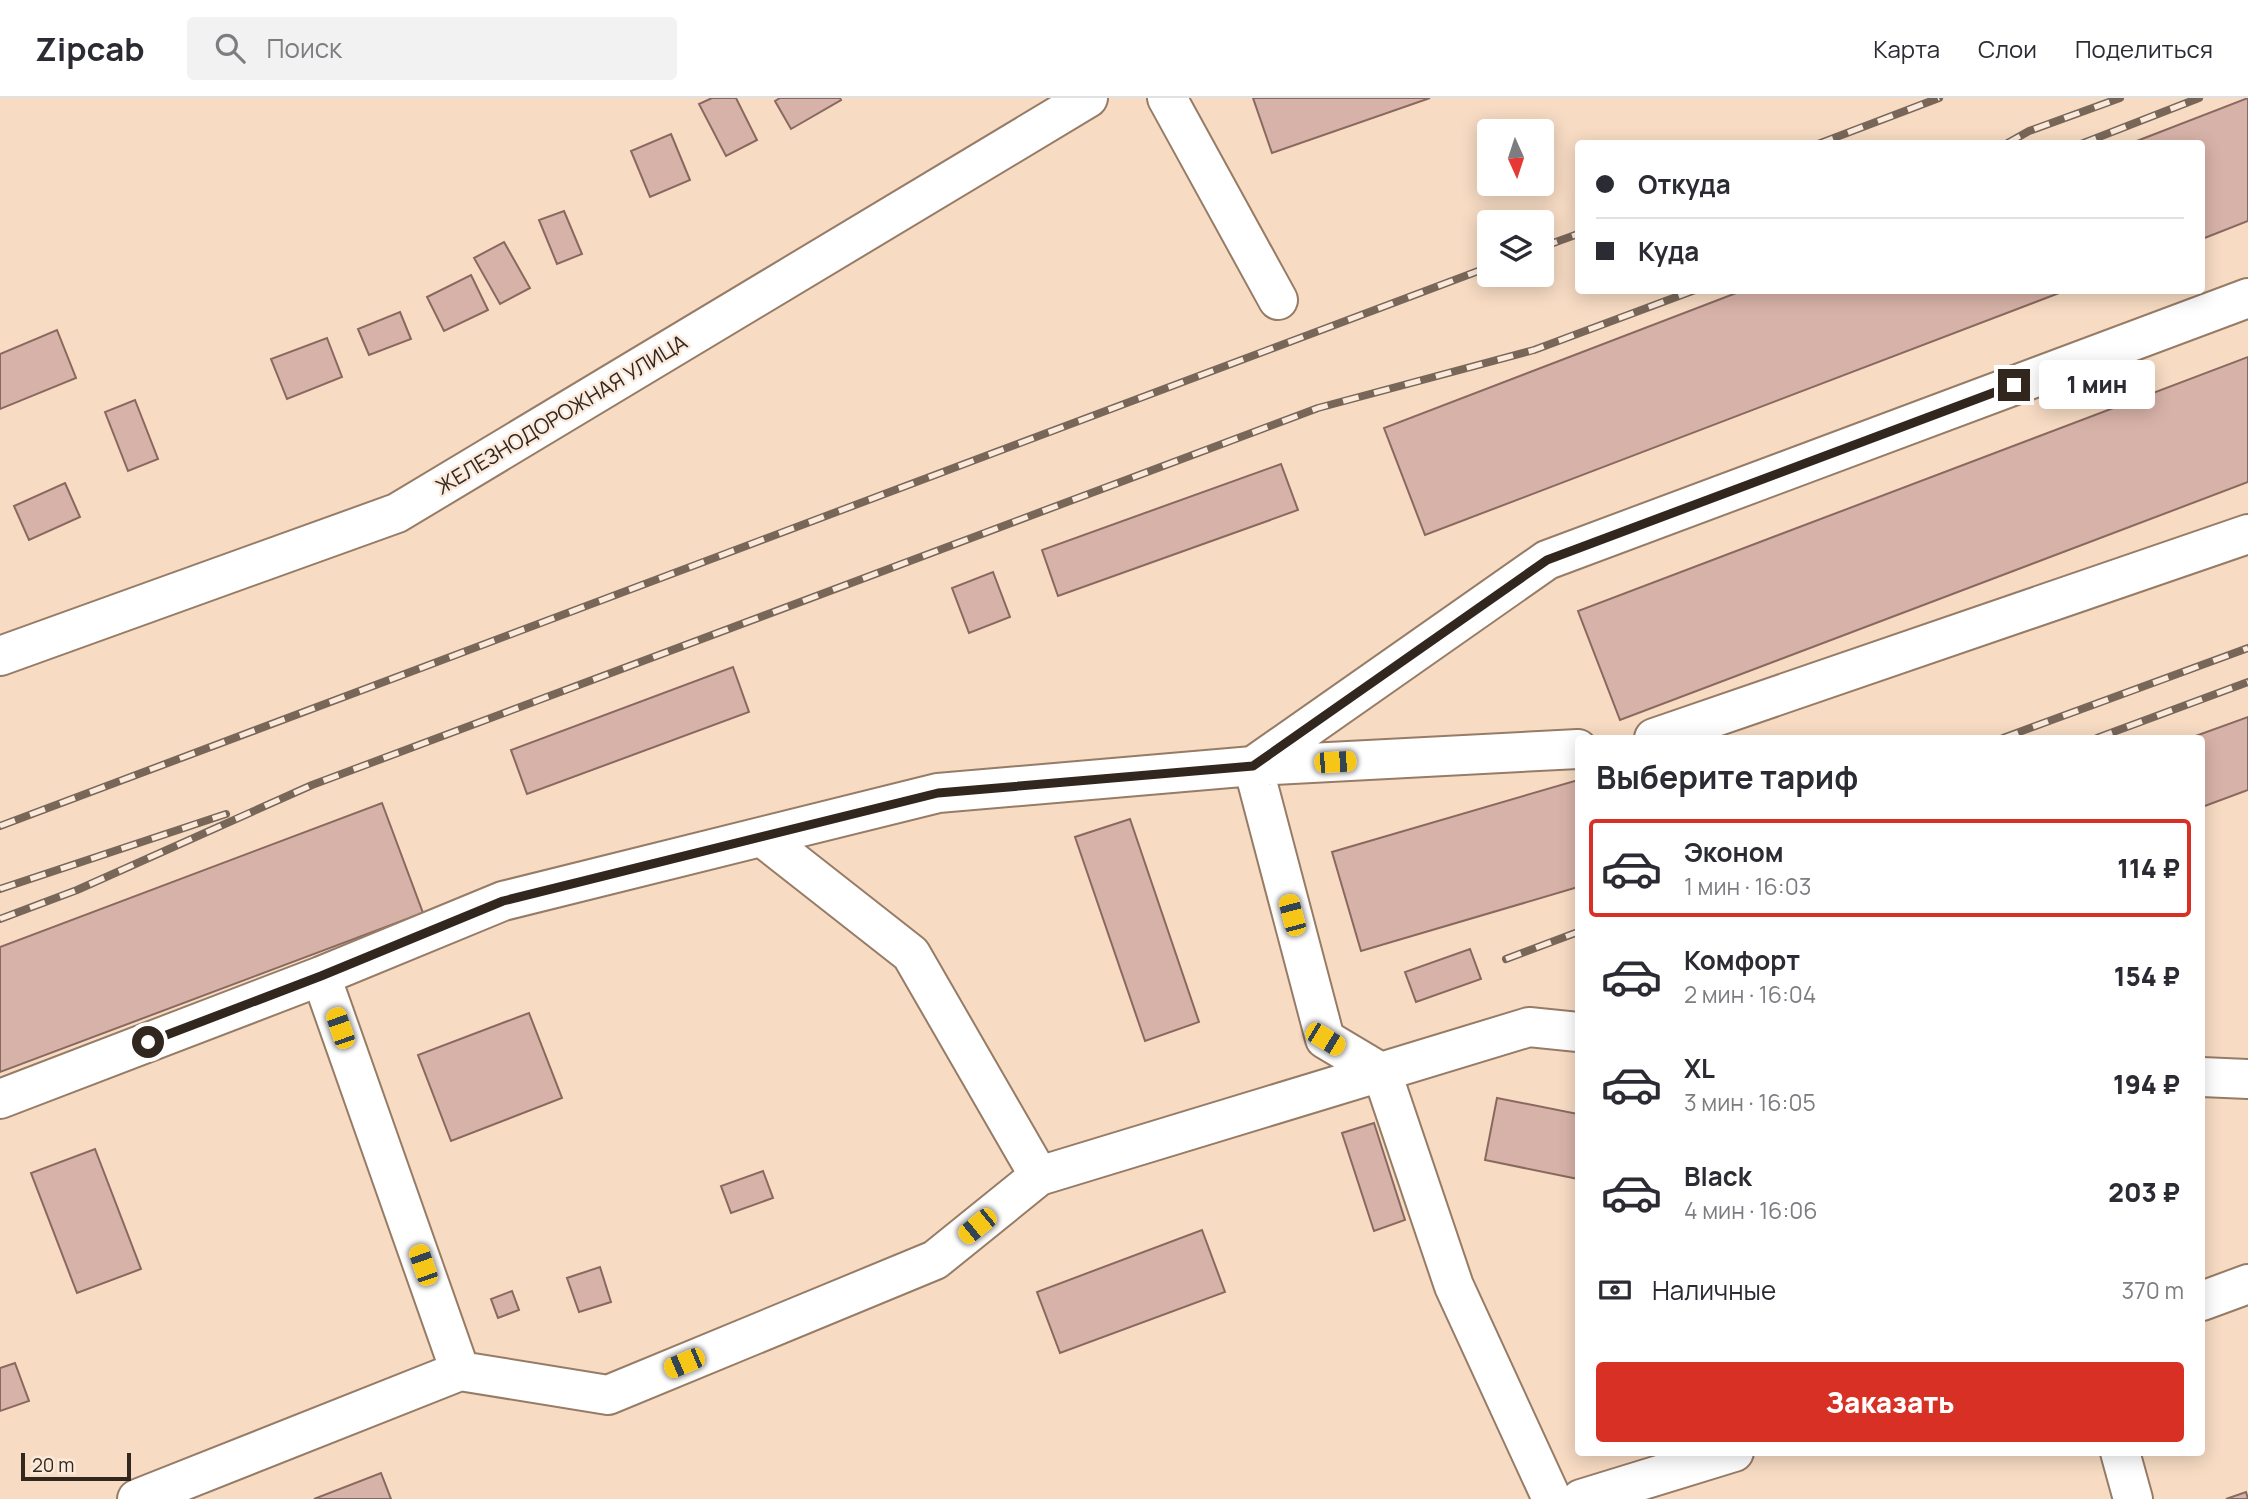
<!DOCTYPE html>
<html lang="ru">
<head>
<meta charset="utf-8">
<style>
  :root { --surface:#fff; --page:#f2f2f3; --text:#2b2b33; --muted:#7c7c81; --line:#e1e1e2; --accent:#d93025 }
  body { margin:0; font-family:Manrope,sans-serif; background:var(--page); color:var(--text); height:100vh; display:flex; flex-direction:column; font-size:26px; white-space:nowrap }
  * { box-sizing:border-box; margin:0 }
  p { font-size:23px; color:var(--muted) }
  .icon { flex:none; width:38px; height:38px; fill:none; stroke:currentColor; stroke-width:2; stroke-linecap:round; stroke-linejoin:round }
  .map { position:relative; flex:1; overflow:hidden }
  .side { position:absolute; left:1575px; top:637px; width:630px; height:721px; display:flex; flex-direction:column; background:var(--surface); border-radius:7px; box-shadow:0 4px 18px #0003 }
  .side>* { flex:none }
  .top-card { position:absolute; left:1575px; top:42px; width:630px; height:154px; border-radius:7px; box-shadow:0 4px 18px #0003; display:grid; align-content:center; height:154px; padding:0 21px; background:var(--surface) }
  .needle { width:46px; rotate:177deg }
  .buttons { position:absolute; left:1477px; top:21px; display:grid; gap:14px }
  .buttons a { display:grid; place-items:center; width:77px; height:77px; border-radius:7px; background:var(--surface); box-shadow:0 4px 18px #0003; font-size:35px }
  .scale { position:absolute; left:21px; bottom:18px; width:110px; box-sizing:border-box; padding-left:7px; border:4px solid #32271e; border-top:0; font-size:19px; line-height:24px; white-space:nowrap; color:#32271e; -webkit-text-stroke:5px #fbeadc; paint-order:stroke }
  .end { position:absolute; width:32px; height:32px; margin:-16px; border:9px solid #32271e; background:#fff; box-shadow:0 0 0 4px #fff }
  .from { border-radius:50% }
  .bubble { position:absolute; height:49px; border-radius:7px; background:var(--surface); box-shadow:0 4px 18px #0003; font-size:23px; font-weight:800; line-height:49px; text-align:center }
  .car { position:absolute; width:21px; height:42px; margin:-21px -10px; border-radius:9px; box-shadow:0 0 5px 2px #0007; background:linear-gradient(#f5c518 24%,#345 0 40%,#f5c518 0 76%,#345 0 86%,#f5c518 0) }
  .top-card b { display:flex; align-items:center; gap:24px; height:66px; font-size:26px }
  .top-card b+b { border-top:2px solid var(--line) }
  .top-card i { width:18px; height:18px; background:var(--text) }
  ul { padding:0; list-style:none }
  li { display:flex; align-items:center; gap:21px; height:98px; margin:0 14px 10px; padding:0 7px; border:4px solid transparent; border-radius:7px }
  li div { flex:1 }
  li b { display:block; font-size:26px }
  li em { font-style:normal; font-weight:800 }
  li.current { border-color:var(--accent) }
  li>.icon { width:63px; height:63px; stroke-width:1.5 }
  h2 { padding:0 21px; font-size:32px; line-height:84px }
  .pay { display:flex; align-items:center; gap:18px; height:77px; padding:0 21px; font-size:26px }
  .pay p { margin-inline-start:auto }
  .action { display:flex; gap:14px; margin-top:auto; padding:14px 21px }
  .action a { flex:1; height:80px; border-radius:7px; background:var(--accent); color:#fff; font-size:28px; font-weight:800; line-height:80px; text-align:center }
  header { display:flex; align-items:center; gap:42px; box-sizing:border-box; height:98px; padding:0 35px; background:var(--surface); border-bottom:2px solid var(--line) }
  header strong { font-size:33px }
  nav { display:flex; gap:38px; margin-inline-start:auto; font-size:24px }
  .search { width:490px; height:63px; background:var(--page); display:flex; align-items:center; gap:18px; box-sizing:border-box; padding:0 24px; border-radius:7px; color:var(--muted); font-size:26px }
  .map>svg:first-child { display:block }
  .building { fill:#d7b2a8; stroke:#89695f; stroke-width:2 }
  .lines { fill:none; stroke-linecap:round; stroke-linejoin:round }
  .minor-casing { stroke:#967c66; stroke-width:42 }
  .minor { stroke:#fff; stroke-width:38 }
  .rail-casing { stroke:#786759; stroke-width:8 }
  .rail { stroke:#fbeadc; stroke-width:5; stroke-dasharray:16; stroke-linecap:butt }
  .route { stroke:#32271e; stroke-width:9 }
  .labels { text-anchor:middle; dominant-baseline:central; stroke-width:5; stroke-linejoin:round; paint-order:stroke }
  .street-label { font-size:21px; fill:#32271e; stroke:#fbeadc }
</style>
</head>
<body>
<header>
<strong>Zipcab</strong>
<div class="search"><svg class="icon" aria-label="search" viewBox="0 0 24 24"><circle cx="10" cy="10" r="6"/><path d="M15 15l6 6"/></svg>Поиск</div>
<nav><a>Карта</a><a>Слои</a><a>Поделиться</a></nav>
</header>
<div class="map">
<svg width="2248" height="1401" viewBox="0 0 2248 1401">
  <rect width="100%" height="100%" fill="#f7dbc3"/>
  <path class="building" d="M 712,0 L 736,0 L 757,42 L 726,58 L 699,6 Z
    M 780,0 L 840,0 L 841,2 L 791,31 L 775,3 Z
    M 1253,0 L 1430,0 L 1272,55 Z
    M 2248,0 L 2248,123 L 2202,141 L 2202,46 L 2129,46 Z
    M 671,36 L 690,82 L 650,99 L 631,53 Z
    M 564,113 L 582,156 L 557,166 L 539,122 Z
    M 504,144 L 530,190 L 500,206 L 474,160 Z
    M 471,177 L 488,212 L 444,233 L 427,199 Z
    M 1744,192 L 2067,192 L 1425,437 L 1384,330 Z
    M 400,214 L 411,241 L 369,257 L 358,231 Z
    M 57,232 L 76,280 L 0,311 L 0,256 Z
    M 327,240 L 342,279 L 287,301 L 271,261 Z
    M 2248,259 L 2248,384 L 1620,622 L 1578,513 Z
    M 135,302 L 158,361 L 128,373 L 105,314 Z
    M 1281,366 L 1298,412 L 1058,498 L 1042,452 Z
    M 65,385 L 80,419 L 29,442 L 14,408 Z
    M 993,474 L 1010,519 L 969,535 L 952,490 Z
    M 733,569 L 749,614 L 527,696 L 511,652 Z
    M 2248,619 L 2248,692 L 2202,709 L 2202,640 L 2190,640 Z
    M 1578,682 L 1578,789 L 1361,853 L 1332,754 Z
    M 382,705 L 423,815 L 0,974 L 0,849 Z
    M 1130,721 L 1199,924 L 1145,943 L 1075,739 Z
    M 1470,851 L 1481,881 L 1416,904 L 1405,874 Z
    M 529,915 L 562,1000 L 451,1043 L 418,957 Z
    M 1497,1000 L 1578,1016 L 1578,1081 L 1485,1062 Z
    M 1374,1025 L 1405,1122 L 1374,1133 L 1342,1035 Z
    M 95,1051 L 141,1171 L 77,1195 L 31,1075 Z
    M 763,1073 L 773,1100 L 731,1115 L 721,1088 Z
    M 1202,1132 L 1225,1194 L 1060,1255 L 1037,1194 Z
    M 600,1169 L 611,1204 L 579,1214 L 567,1180 Z
    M 512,1193 L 519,1212 L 498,1220 L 491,1201 Z
    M 15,1265 L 29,1303 L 0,1313 L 0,1270 Z
    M 381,1375 L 391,1401 L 314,1401 Z
    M 2246,1394 L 2248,1401 L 2226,1401 Z"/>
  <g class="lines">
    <g class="minor-casing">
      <path id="minor" d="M 1167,0 L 1278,202
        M 0,558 L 397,415 L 1088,0
        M 1654,640 L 2248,436
        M 762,739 L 911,856 L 1039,1078
        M 321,878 L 460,1273
        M 2202,979 L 2248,981
        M 0,1001 L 321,878 L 503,803 L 938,695 L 1253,668 L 1578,651
        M 2202,1203 L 2248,1186
        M 2120,1354 L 2133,1401
        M 137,1401 L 460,1273 L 608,1297 L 935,1162 L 1039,1078 L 1529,929 L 1578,934
        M 1552,1401 L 1454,1188 L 1382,975 L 1325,941 L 1253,668 L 1547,462 L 2248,200
        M 1581,1401 L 1734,1354"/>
    </g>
    <use href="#minor" class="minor"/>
    <g class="rail-casing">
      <path id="rail" d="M 1818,46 L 1939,0
        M 2006,46 L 2029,33 L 2120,0
        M 2081,46 L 2199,0
        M 1542,149 L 1578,136
        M 2003,640 L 2248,550
        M 2097,640 L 2248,584
        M 0,728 L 1489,169
        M 0,791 L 226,716
        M 0,821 L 77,792 L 312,687 L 1318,310 L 1534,252 L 1695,192
        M 1506,861 L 1578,834"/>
    </g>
    <use href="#rail" class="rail"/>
  </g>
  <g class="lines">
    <path class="route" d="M 148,944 L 321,878 L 503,803 L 938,695 L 1253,668 L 1547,462 L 2014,287"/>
  </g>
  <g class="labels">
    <g class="street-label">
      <text transform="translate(561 316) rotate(-31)">ЖЕЛЕЗНОДОРОЖНАЯ УЛИЦА</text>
    </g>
  </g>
</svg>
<div class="buttons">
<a><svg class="needle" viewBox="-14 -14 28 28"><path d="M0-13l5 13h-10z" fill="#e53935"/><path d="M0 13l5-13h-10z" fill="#7c7c81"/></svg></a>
<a><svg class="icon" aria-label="layers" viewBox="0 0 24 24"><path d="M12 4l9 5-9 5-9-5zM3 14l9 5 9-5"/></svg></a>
</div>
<div class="scale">20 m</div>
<i class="end from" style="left:148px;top:944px"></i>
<i class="end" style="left:2014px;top:287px"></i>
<div class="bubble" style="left:2039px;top:262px;width:116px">1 мин</div>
<i class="car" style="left:1335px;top:664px;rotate:87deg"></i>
<i class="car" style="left:1292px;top:817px;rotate:345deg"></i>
<i class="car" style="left:340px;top:930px;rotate:341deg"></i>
<i class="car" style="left:1325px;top:941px;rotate:121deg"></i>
<i class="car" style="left:977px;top:1128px;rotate:231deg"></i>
<i class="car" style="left:423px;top:1167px;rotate:341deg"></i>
<i class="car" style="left:684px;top:1265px;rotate:247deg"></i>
<div class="top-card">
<b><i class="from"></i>Откуда</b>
<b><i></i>Куда</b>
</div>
<section class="side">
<h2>Выберите тариф</h2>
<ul>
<li class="current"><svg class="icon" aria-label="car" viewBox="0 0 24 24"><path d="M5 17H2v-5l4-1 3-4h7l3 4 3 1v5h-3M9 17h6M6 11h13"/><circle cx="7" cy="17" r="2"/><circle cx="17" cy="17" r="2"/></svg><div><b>Эконом</b><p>1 мин · 16:03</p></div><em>114 ₽</em></li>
<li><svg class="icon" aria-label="car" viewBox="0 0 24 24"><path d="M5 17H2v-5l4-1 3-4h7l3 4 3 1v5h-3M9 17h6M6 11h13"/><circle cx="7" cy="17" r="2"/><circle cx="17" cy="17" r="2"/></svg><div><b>Комфорт</b><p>2 мин · 16:04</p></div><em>154 ₽</em></li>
<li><svg class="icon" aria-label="car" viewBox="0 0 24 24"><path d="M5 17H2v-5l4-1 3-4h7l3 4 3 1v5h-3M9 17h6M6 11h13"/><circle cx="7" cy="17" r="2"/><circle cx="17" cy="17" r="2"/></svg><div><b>XL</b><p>3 мин · 16:05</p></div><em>194 ₽</em></li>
<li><svg class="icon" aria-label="car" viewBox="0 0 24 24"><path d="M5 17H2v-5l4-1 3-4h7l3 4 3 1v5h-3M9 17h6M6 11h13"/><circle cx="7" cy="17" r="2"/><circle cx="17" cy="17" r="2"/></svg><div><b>Black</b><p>4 мин · 16:06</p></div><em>203 ₽</em></li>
</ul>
<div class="pay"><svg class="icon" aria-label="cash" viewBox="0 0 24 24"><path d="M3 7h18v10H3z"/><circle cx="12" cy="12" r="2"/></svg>Наличные<p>370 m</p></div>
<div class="action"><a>Заказать</a></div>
</section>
</div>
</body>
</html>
